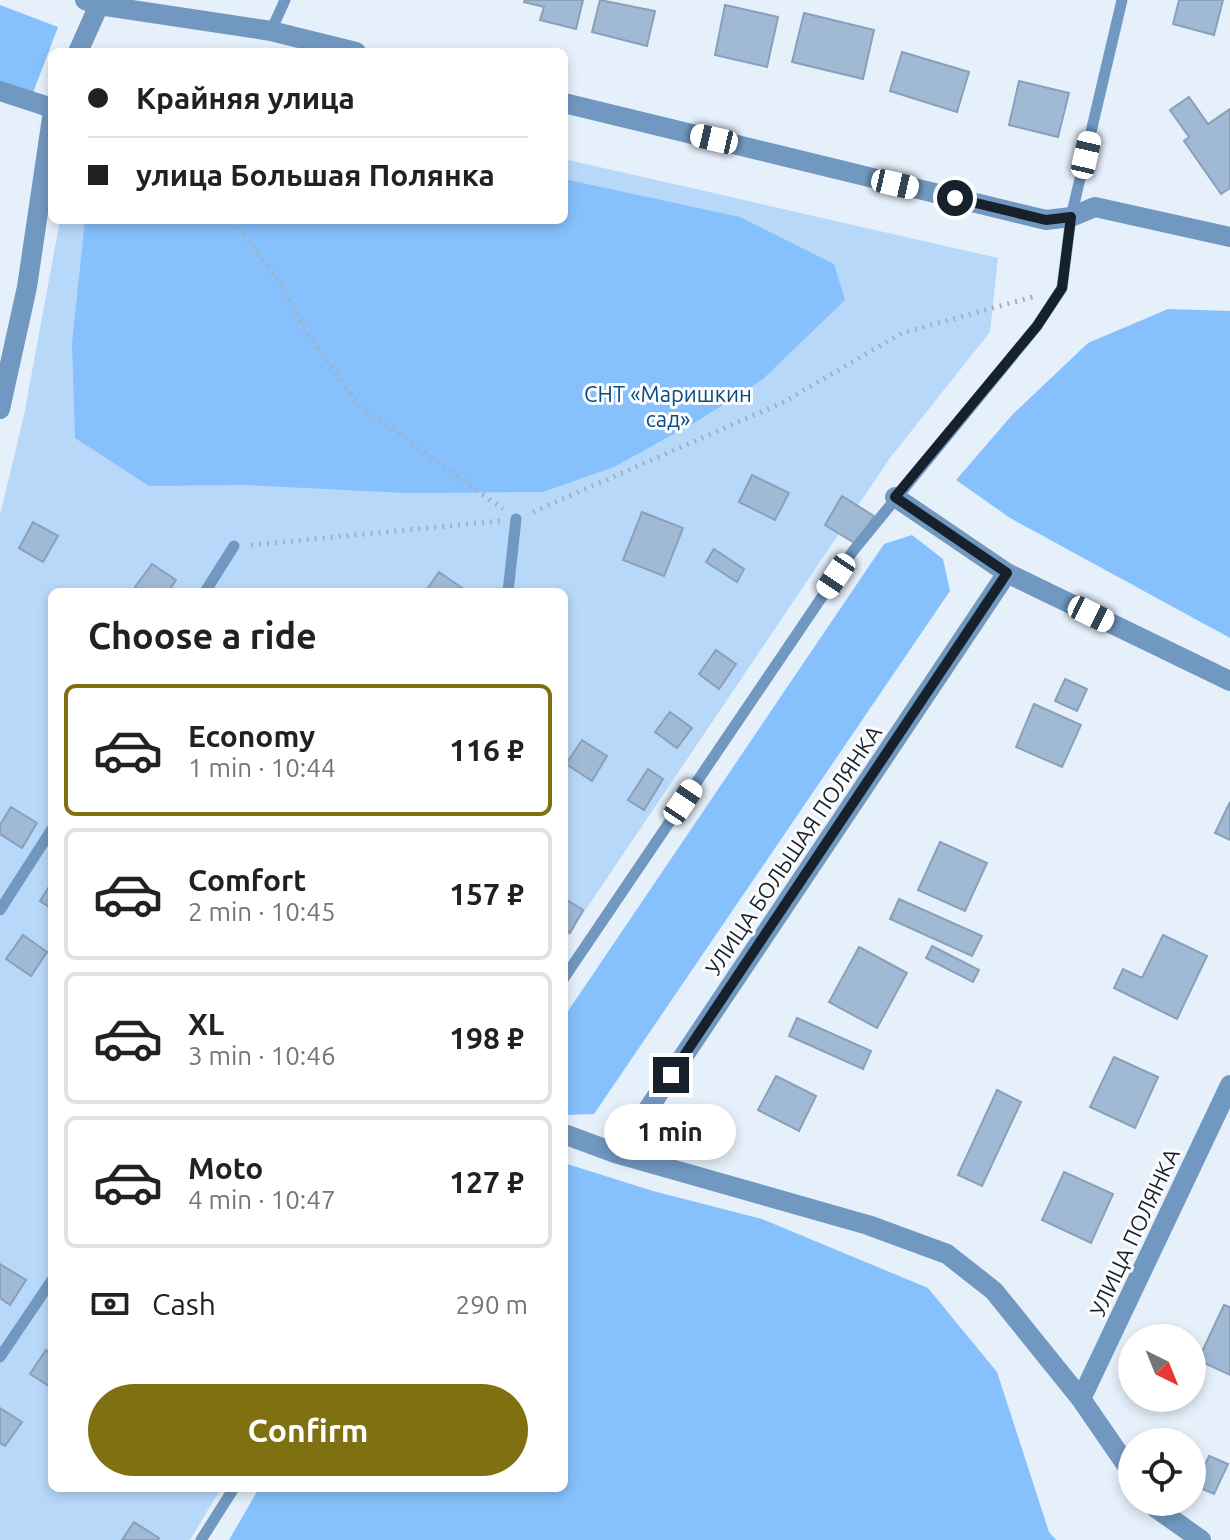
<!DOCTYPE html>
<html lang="en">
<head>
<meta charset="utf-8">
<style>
  :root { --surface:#fff; --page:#f2f2f2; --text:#202124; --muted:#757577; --line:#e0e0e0; --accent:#7f7111 }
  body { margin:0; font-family:Ubuntu,sans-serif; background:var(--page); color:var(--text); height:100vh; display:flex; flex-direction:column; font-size:30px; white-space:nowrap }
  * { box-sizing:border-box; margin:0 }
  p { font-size:26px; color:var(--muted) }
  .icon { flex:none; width:44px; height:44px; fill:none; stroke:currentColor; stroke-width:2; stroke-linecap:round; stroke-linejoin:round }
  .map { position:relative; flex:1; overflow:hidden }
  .panel { position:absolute; left:48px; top:588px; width:520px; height:904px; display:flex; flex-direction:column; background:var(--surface); border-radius:12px; box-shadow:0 4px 12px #0003 }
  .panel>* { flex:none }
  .banner { position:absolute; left:48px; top:48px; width:520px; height:176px; border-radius:12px; box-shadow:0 4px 12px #0003; display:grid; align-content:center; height:176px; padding:0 40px; background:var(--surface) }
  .needle { width:52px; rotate:137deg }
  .tools { position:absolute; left:1118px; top:1324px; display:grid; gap:16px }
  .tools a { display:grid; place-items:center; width:88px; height:88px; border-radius:50%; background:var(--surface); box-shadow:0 4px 12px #0003; font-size:40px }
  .end { position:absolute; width:36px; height:36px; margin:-18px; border:10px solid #17212b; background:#fff; box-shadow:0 0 0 4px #fff }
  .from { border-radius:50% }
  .bubble { position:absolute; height:56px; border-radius:28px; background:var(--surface); box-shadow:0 4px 12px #0003; font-size:26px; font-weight:700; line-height:56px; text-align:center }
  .car { position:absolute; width:24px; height:48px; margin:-24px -12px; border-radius:10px; box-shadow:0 0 6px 2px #0007; background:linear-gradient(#fff 24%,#345 0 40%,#fff 0 76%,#345 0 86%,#fff 0) }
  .banner b { display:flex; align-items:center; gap:28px; height:76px; font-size:30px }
  .banner b+b { border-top:2px solid var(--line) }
  .banner i { width:20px; height:20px; background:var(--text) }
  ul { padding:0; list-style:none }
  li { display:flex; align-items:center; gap:24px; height:132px; margin:0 16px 12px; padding:0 24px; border:4px solid var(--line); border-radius:12px }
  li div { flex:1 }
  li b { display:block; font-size:30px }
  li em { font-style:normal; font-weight:700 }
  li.on { border-color:var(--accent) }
  li>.icon { width:72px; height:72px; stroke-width:1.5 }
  h2 { padding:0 40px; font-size:36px; line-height:96px }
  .pay { display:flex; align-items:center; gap:20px; height:88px; padding:0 40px; font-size:30px }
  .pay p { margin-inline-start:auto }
  .action { display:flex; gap:16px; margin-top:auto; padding:16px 40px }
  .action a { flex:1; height:92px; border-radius:48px; background:var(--accent); color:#fff; font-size:32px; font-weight:700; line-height:92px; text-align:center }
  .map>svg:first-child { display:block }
  .green { fill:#b8d8fa }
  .forest { fill:#86c1fd }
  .building { fill:#a0b9d4; stroke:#88a0ba; stroke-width:2 }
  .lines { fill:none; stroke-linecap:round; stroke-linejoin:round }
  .path { stroke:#a6b0bb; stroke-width:5; stroke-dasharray:2 6; stroke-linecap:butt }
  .lane { stroke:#7198c0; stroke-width:11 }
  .street { stroke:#7198c0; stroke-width:20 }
  .route { stroke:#17212b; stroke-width:10 }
  .labels { text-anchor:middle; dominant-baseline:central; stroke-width:6; stroke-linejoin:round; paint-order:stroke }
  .park-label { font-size:22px; fill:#0a4c81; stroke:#fcfcfc }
  .street-label { font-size:22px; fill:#17212b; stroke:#fcfcfc }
</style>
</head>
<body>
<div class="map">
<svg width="1230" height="1540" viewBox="0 0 1230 1540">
  <rect width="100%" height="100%" fill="#e6f0fb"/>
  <path class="green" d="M 564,159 L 998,258 L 990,332 L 890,458 L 564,942 L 564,592 L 52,592 L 52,1488 L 221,1488 L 190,1540 L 0,1540 L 0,515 L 24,415 L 60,220 L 564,220 Z"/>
  <path class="forest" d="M 0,5 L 58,27 L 31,98 L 0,86 Z
    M 564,179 L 740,217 L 834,264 L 845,300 L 762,380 L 699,420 L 614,467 L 543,492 L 406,493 L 243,485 L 149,486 L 75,438 L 72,343 L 85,220 L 564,220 Z
    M 1168,309 L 1230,311 L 1230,638 L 1010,518 L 956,480 L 1013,414 L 1088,343 Z
    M 912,535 L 943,559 L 950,591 L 594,1114 L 567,1115 L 564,1112 L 564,1017 L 884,544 Z
    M 564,1163 L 653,1191 L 762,1219 L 928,1288 L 997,1372 L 1049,1532 L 1056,1540 L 229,1540 L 259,1488 L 564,1488 Z"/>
  <path class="building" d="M 525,0 L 583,0 L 576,29 L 540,20 L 544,7 L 524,2 Z
    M 600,0 L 655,11 L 647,46 L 592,32 Z
    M 1179,0 L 1223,0 L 1214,35 L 1173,24 Z
    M 725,5 L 778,17 L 767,67 L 715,55 Z
    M 804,13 L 874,30 L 863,79 L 792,62 Z
    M 902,52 L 969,72 L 957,112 L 890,91 Z
    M 1019,81 L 1069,93 L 1058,137 L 1009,125 Z
    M 1189,97 L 1208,124 L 1230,109 L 1230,188 L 1221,194 L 1184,141 L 1189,137 L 1170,110 Z
    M 752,475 L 789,493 L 775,520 L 739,502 Z
    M 842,496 L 874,516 L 856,544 L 825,525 Z
    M 642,512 L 683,528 L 664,576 L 623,560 Z
    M 33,522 L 58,536 L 43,562 L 19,548 Z
    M 714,549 L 744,569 L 737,582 L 706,562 Z
    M 152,564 L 176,580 L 168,592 L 142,592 L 135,587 Z
    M 439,572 L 468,592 L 425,592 Z
    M 716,650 L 736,664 L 719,689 L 699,674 Z
    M 1065,679 L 1087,689 L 1077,711 L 1055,701 Z
    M 1034,704 L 1081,725 L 1062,767 L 1016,747 Z
    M 670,712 L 692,728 L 677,748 L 655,732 Z
    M 582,740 L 607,756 L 592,781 L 566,764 Z
    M 648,769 L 663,779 L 644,810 L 628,800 Z
    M 1230,802 L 1230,840 L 1215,833 Z
    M 11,807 L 37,823 L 22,848 L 0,834 L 0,825 Z
    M 940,842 L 987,863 L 965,911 L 918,890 Z
    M 52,882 L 52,909 L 40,901 Z
    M 564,898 L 583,910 L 570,933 L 564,929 Z
    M 899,899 L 982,936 L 972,956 L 890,919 Z
    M 23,935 L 47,952 L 31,976 L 6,959 Z
    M 1163,935 L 1207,956 L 1177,1019 L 1114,988 L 1123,969 L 1142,978 Z
    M 932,946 L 979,970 L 973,982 L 926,958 Z
    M 859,947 L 907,973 L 877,1028 L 829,1002 Z
    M 797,1018 L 871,1051 L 863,1069 L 789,1036 Z
    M 1114,1057 L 1158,1077 L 1135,1128 L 1090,1107 Z
    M 776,1076 L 816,1096 L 799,1131 L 758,1110 Z
    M 997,1090 L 1021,1102 L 982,1186 L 958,1175 Z
    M 1064,1172 L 1113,1194 L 1091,1243 L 1042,1220 Z
    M 0,1264 L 26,1280 L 10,1305 L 0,1298 Z
    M 1224,1305 L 1230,1307 L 1230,1375 L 1198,1360 Z
    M 46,1350 L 52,1354 L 52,1388 L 30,1374 Z
    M 0,1408 L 22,1422 L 5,1446 L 0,1443 Z
    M 1209,1456 L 1228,1464 L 1214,1494 L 1196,1486 Z
    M 134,1522 L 159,1538 L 158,1540 L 122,1540 Z"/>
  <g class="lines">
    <path class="path" d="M 234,220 L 279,282 L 309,336 L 360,406 L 503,509
      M 533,512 L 784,402 L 902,333 L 1036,296
      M 251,545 L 500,521"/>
    <path class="lane" d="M 271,31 L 285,0
      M 205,592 L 234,546
      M 508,592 L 516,519
      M 0,910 L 52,829
      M 564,978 L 853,551 L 1037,326 L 1062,288 L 1071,217 L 1122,0
      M 0,1357 L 52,1280
      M 201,1540 L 234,1488"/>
    <path class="street" d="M 85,0 L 99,5 L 271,31 L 356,52
      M 78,52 L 99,5
      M 0,91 L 52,108
      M 564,103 L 1046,220 L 1071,217 L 1095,207 L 1230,237
      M 0,409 L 27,287 L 52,118
      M 895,497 L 1007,573 L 1230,681
      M 564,1134 L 618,1154 L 868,1225 L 947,1254 L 994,1291 L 1081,1399 L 1132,1473
      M 618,1154 L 1007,573
      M 1081,1399 L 1230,1085
      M 1152,1502 L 1156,1508 L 1201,1540"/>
  </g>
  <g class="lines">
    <path class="route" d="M 671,1075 L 1007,573 L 895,497 L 1037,326 L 1062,288 L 1071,217 L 1046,220 L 955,198"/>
  </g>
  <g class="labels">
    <g class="park-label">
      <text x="668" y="393">СНТ «Маришкин<tspan x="668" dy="25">сад»</tspan></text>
    </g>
    <g class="street-label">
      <text transform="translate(793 850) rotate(-56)">УЛИЦА БОЛЬШАЯ ПОЛЯНКА</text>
      <text transform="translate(1134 1232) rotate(-65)">УЛИЦА ПОЛЯНКА</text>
    </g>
  </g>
</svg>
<div class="tools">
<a><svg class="needle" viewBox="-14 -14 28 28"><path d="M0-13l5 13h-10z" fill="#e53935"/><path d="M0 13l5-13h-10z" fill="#757577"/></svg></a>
<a><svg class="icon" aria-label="locate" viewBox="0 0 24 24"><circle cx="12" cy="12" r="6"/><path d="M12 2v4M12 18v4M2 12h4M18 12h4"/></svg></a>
</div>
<i class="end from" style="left:955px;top:198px"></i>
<i class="end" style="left:671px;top:1075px"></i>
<div class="bubble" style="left:604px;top:1104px;width:132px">1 min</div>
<i class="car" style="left:714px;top:139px;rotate:283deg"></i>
<i class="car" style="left:1086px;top:155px;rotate:13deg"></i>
<i class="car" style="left:895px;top:184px;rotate:103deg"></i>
<i class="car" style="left:836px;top:576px;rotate:214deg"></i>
<i class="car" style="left:1091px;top:614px;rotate:116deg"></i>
<i class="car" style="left:683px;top:802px;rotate:34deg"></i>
<div class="banner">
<b><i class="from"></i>Крайняя улица</b>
<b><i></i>улица Большая Полянка</b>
</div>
<section class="panel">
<h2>Choose a ride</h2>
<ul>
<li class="on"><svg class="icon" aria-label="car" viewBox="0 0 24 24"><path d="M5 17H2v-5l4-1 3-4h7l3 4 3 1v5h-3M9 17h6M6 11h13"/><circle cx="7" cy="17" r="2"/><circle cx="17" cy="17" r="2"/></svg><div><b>Economy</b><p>1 min · 10:44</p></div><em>116 ₽</em></li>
<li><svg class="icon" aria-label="car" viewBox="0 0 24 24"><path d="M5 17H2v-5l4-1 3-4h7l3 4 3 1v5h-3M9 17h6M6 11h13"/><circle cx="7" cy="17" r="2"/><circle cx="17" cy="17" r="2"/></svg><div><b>Comfort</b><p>2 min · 10:45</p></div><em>157 ₽</em></li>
<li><svg class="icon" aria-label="car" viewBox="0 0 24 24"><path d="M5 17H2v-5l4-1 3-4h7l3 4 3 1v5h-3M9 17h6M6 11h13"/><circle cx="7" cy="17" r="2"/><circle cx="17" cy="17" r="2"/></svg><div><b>XL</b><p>3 min · 10:46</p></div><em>198 ₽</em></li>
<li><svg class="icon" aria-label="car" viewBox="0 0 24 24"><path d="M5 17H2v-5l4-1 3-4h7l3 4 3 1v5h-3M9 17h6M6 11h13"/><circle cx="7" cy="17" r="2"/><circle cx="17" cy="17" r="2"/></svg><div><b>Moto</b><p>4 min · 10:47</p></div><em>127 ₽</em></li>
</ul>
<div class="pay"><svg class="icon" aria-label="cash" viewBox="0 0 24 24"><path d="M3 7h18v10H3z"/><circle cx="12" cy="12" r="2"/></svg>Cash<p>290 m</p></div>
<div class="action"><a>Confirm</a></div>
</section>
</div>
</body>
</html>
